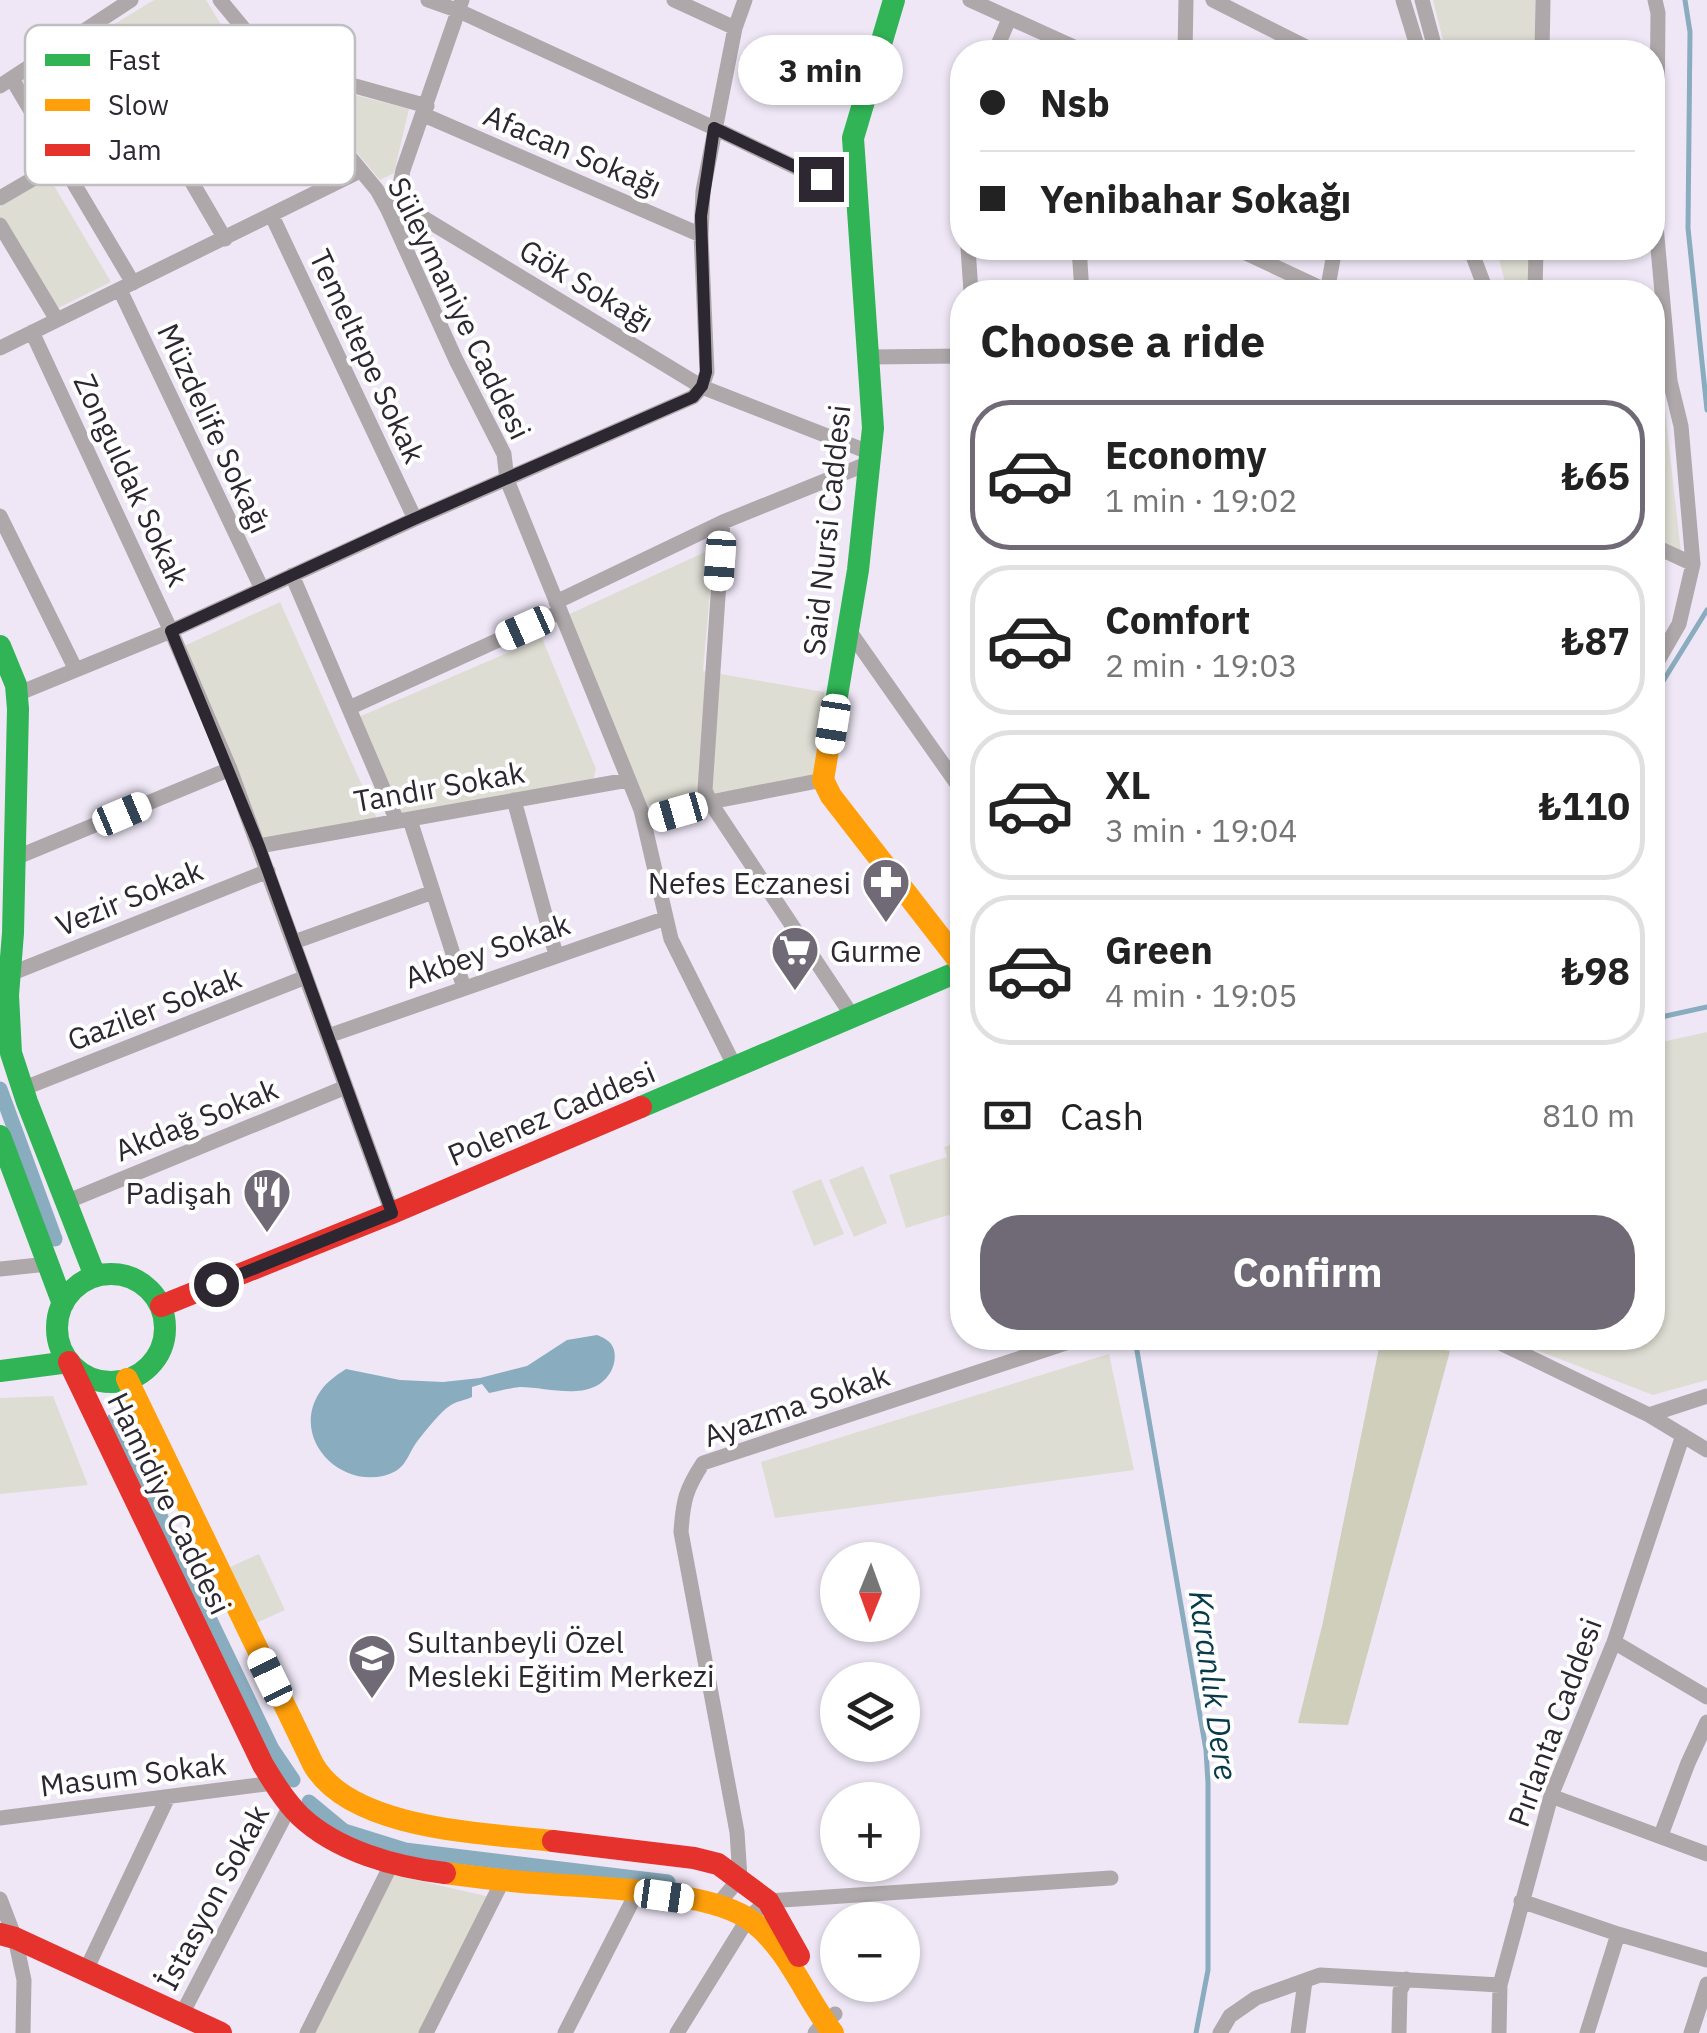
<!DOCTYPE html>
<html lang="en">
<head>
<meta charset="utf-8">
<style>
  :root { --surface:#fff; --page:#f6f6f6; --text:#222; --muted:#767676; --line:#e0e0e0; --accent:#706a76 }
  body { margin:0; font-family:"IBM Plex Sans",sans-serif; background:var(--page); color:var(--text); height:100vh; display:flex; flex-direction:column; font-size:38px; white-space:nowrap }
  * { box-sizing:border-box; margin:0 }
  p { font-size:32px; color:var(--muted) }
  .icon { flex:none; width:55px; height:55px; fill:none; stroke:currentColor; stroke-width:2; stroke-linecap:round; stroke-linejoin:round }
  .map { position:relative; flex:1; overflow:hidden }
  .side { position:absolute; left:950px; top:280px; width:715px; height:1070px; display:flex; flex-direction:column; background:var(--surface); border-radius:40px; box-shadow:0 2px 8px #0004 }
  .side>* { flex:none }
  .hud { position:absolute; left:950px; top:40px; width:715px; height:220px; border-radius:40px; box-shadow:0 2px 8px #0004; display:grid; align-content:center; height:220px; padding:0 30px; background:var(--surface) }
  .needle { width:65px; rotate:181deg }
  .fabs { position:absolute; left:820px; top:1542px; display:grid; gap:20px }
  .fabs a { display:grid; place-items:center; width:100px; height:100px; border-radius:50%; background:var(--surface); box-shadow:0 2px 8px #0004; font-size:50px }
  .end { position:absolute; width:45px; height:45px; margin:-22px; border:12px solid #2c2731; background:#fff; box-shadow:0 0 0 5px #fff }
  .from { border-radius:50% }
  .bubble { position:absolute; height:70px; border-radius:35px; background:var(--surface); box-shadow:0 2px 8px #0004; font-size:32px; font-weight:800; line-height:70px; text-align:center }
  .car { position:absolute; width:30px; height:60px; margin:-30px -15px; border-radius:12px; box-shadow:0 0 8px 2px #0007; background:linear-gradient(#fff 24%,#345 0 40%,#fff 0 76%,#345 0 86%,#fff 0) }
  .hud b { display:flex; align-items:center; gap:35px; height:95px; font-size:38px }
  .hud b+b { border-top:2px solid var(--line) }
  .hud i { width:25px; height:25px; background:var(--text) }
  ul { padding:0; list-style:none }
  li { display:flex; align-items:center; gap:30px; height:150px; margin:0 20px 15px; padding:0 10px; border:5px solid var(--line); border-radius:40px }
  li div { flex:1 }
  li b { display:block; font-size:38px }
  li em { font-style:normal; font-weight:800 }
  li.selected { border-color:var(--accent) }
  li>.icon { width:90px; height:90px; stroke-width:1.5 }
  h2 { padding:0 30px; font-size:45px; line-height:120px }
  .pay { display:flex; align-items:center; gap:25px; height:110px; padding:0 30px; font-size:38px }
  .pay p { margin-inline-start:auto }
  .cta { display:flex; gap:20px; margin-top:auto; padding:20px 30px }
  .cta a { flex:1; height:115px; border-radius:40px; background:var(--accent); color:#fff; font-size:40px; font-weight:800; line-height:115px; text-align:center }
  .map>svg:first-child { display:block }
  .green { fill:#deddd3 }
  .forest { fill:#cfcfbc }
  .water { fill:#89acbe }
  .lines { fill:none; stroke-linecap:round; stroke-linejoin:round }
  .stream { stroke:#89acbe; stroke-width:5 }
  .canal { stroke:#89acbe; stroke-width:15 }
  .street { stroke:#aea8aa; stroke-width:15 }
  .fast { stroke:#30b455; stroke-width:22 }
  .slow { stroke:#ff9f0a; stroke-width:22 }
  .jam { stroke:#e5322d; stroke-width:22 }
  .route { stroke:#2c2731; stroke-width:12 }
  .labels { text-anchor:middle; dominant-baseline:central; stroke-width:8; stroke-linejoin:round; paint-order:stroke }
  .street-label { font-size:30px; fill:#2c2731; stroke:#fff }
  .poi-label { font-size:30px; fill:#2c2731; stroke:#fff; text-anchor:end }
  .water-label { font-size:32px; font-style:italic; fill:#083b4a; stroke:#fff }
  .key { fill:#fff; stroke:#c0bec1; stroke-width:2.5 }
  .key-label { font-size:28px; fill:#2c2731 }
</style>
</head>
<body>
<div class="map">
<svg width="1707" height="2033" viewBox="0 0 1707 2033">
  <rect width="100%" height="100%" fill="#efe7f6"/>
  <path class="green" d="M 154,0 L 206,0 L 235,47 L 61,152 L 18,83 Z
    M 1433,0 L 1535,0 L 1535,52 L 1446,52 Z
    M 313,84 L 409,109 L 394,173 L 380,180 L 305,91 Z
    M 46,172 L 111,282 L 52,311 L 0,227 L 0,207 Z
    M 1496,248 L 1532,248 L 1532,292 L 1525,292 L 1505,282 Z
    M 1653,397 L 1664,401 L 1681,553 L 1653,536 Z
    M 714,548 L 703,671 L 824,692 L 815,776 L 647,805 L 565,616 Z
    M 280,602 L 378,821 L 262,838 L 182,647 Z
    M 542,638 L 596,769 L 592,784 L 401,816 L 358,720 L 361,716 Z
    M 1707,1032 L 1707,1380 L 1653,1395 L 1505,1338 L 1652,1338 L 1653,1044 Z
    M 962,1141 L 962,1201 L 948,1163 L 962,1211 L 906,1228 L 889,1175 L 947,1157 L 944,1147 Z
    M 863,1166 L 887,1223 L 854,1237 L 829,1180 Z
    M 821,1179 L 844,1234 L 814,1246 L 792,1191 Z
    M 1109,1354 L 1134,1470 L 775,1518 L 761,1462 Z
    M 53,1396 L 88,1485 L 0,1494 L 0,1398 Z
    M 259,1554 L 285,1610 L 256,1623 L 230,1567 Z
    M 390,1874 L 490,1897 L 424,2033 L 309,2033 Z"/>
  <path class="forest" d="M 1381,1338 L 1450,1351 L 1348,1725 L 1298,1723 L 1323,1622 Z"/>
  <path class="water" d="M 597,1335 C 605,1338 612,1342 614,1350 C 616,1358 614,1367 610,1373 C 591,1403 549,1387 520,1387 C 510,1388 499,1391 489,1393 L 482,1384 L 472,1387 L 472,1397 C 466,1400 457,1401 451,1405 C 440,1412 427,1429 419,1439 C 406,1455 408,1470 383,1476 C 337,1486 293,1438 318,1395 C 325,1383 335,1376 346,1369 L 400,1380 L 443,1382 L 480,1378 L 527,1366 L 567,1340 Z"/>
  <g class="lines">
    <path class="stream" d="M 1685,0 L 1690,32 L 1688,228 L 1707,410
      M 1652,699 L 1707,610
      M 1652,1019 L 1707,1007
      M 1136,1345 L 1206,1750 L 1208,1783 L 1208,1970 L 1196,2033"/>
    <path class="canal" d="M 0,1089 L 55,1239
      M 114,1420 L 272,1749 L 293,1780
      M 309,1802 L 344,1831 L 405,1850 L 668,1882"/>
    <path class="street" d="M 220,0 L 377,190 L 388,210 L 456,360 L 504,454 L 507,480 L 641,810 L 671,939 L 735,1067
      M 428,0 L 459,11 L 714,128 L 857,197
      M 674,0 L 735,28
      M 970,0 L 1085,52
      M 1213,0 L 1316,52
      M 1403,0 L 1419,52
      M 1422,0 L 1436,52
      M 1655,0 L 1658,13 L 1656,226 L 1670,381
      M 995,52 L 1009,19
      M 1185,52 L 1186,0
      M 1542,52 L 1543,0
      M 12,79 L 133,283
      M 285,81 L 302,76 L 319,76 L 427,106
      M 0,86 L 131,0
      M 151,112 L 225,239
      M 424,115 L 701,235
      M 0,198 L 258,48
      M 395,209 L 403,170 L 462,0
      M 388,210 L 402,210 L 417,214 L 702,387 L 871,453
      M 272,216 L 415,519
      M 0,225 L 57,320
      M 968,248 L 971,292
      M 1079,248 L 1082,292
      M 1235,248 L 1327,291
      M 1470,248 L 1484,285 L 1497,292
      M 120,290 L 262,589
      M 1327,292 L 1335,248
      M 1535,292 L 1536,248
      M 32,332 L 171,631 L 230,769 L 392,1213
      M 0,348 L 360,171
      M 869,357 L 962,356
      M 1652,373 L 1670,381 L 1681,426 L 1693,564 L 1679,624 L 1652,671
      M 0,516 L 76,670
      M 723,522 L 705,790 L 710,802 L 853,1017
      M 1652,545 L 1693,564
      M 292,575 L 397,821
      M 556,602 L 723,522 L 869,463
      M 848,629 L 962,791
      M 17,694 L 171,631 L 415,519 L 693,397 L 702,387 L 707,372 L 701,235 L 703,191 L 735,28 L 745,0
      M 349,708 L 560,612
      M 514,800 L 556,955
      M 410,820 L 464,988
      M 645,821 L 710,802 L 823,780
      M 259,846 L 628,780
      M 15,858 L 230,769
      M 294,942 L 433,892
      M 10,974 L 268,871
      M 328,1036 L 666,918
      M 22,1089 L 306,977
      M 66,1202 L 346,1087
      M 0,1269 L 48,1264
      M 1484,1338 L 1494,1340 L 1649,1415 L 1707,1450
      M 1649,1415 L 1707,1396
      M 1614,1642 L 1707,1697
      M 1551,1796 L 1707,1854
      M 0,1818 L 274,1783
      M 1661,1835 L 1688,1763 L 1707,1722
      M 0,1899 L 15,1938 L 24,1980 L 23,2033
      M 1521,1901 L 1618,1934 L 1707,1960
      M 719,1903 L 740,1878 L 737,1832 L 681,1532 C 683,1500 686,1489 703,1463 L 1081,1338
      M 86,1970 L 168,1797
      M 182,2014 L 290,1806
      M 307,2033 L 392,1863
      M 426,2033 L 503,1880
      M 565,2033 L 637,1892
      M 677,2033 L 749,1917 L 768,1901 L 1111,1878
      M 815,2033 L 824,2022 L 835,2014
      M 1220,2033 L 1230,2016 L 1256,1998 L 1320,1975 L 1500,1985
      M 1298,2033 L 1305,1981
      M 1399,2033 L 1400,1991 L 1406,1979
      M 1499,2033 L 1500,1985 L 1551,1796 L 1614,1642 L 1683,1435
      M 1587,2033 L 1618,1934
      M 1691,2033 L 1707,1984"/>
    <path class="fast" d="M 0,646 L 16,685 L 18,709 L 13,933 L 8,995 L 11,1053 L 27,1102 L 95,1276
      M 833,720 L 858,570 L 873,428 L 853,138 L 894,0
      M 641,1107 L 962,970
      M 0,1136 L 63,1304
      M57 1328a54 54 0 1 1 108 0a54 54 0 1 1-108 0Z
      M 0,1371 L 69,1362"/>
    <path class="slow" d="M 833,720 L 823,780 L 831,796 L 962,965
      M 127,1379 L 313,1764 C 350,1830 485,1833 553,1841
      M 445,1873 C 475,1877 505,1881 536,1883 C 590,1888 711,1889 753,1922 C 788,1949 806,1998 833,2033"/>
    <path class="jam" d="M 161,1306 L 392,1213 L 641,1107
      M 69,1362 L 263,1765 C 274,1783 285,1801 300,1816 C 337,1851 395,1867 445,1873
      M 553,1841 L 694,1858 L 718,1864 L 768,1901 L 799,1956
      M 0,1934 L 15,1938 L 221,2033"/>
  </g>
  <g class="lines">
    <path class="route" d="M 216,1284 L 392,1213 L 259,846 L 171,631 L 414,519 L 693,397 L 702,386 L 706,372 L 701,216 L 714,128 L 821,179"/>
  </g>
  <defs>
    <g id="pharmacy-pin" transform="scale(2.5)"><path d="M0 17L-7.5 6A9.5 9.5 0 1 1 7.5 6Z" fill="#706a76" stroke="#fff"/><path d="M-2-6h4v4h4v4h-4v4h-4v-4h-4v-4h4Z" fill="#fff"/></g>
    <g id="supermarket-pin" transform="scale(2.5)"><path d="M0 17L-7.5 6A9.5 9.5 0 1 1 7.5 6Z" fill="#706a76" stroke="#fff"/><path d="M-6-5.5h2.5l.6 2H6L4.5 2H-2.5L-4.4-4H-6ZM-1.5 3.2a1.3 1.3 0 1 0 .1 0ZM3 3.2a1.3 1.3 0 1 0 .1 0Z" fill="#fff"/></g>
    <g id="restaurant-pin" transform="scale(2.5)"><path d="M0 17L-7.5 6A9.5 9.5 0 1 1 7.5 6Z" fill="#706a76" stroke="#fff"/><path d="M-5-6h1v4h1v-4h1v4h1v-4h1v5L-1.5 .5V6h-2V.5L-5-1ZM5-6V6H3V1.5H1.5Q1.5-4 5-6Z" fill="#fff"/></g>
    <g id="school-pin" transform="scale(2.5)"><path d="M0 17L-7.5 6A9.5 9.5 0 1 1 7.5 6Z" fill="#706a76" stroke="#fff"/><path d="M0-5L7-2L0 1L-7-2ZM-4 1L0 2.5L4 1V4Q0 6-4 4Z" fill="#fff"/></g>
  </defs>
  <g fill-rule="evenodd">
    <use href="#pharmacy-pin" x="886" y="882"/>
    <use href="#supermarket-pin" x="795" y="950"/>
    <use href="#restaurant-pin" x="267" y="1192"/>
    <use href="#school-pin" x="372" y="1658"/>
  </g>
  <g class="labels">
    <g class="street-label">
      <text transform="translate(573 150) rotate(23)">Afacan Sokağı</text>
      <text transform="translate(587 285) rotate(31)">Gök Sokağı</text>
      <text transform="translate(460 308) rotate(64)">Süleymaniye Caddesi</text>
      <text transform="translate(368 356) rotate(65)">Temeltepe Sokak</text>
      <text transform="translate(215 428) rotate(65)">Müzdelife Sokağı</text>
      <text transform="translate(132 480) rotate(65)">Zonguldak Sokak</text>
      <text transform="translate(826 530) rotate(-84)">Said Nursi Caddesi</text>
      <text transform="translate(439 786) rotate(-10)">Tandır Sokak</text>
      <text transform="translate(129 897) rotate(-22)">Vezir Sokak</text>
      <text transform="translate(487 950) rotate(-19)">Akbey Sokak</text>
      <text transform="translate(154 1008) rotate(-21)">Gaziler Sokak</text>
      <text transform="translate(551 1113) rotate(-23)">Polenez Caddesi</text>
      <text transform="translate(196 1119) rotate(-22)">Akdağ Sokak</text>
      <text transform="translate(796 1405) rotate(-19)">Ayazma Sokak</text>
      <text transform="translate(170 1503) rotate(64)">Hamidiye Caddesi</text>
      <text transform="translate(1554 1722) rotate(-70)">Pırlanta Caddesi</text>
      <text transform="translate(133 1774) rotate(-7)">Masum Sokak</text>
      <text transform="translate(212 1897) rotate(-62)">İstasyon Sokak</text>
    </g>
    <g class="poi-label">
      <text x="851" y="882">Nefes Eczanesi</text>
      <text x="830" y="950" text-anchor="start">Gurme</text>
      <text x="232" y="1192">Padişah</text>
      <text x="407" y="1641" text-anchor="start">Sultanbeyli Özel<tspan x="407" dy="34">Mesleki Eğitim Merkezi</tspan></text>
    </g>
    <g class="water-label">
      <text transform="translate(1214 1685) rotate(82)">Karanlık Dere</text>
    </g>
  </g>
  <rect x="25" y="25" width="330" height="160" rx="15" class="key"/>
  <rect x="45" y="54" width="45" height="12" fill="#30b455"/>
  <rect x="45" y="99" width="45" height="12" fill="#ff9f0a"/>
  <rect x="45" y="144" width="45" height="12" fill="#e5322d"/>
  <g class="key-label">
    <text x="108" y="70">Fast</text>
    <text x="108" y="115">Slow</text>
    <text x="108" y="160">Jam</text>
  </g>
</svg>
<div class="fabs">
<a><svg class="needle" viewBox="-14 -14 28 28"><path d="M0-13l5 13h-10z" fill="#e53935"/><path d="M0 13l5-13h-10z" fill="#767676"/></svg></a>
<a><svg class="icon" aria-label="layers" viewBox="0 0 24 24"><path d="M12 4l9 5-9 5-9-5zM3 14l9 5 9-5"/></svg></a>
<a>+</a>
<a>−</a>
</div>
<i class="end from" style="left:216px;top:1284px"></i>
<i class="end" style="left:821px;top:179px"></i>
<div class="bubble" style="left:738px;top:35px;width:165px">3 min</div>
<i class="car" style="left:720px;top:561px;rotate:184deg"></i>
<i class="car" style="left:525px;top:628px;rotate:246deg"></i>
<i class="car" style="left:833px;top:724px;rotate:189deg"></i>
<i class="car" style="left:678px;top:812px;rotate:254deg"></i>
<i class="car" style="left:122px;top:814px;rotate:67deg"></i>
<i class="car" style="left:270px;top:1677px;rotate:334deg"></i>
<i class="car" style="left:664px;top:1896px;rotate:98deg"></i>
<div class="hud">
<b><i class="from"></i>Nsb</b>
<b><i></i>Yenibahar Sokağı</b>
</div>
<section class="side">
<h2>Choose a ride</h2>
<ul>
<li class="selected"><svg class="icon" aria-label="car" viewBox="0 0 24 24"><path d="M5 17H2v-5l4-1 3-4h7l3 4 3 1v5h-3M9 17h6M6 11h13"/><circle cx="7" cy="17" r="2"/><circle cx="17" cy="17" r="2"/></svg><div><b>Economy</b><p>1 min · 19:02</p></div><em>₺65</em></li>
<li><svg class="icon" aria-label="car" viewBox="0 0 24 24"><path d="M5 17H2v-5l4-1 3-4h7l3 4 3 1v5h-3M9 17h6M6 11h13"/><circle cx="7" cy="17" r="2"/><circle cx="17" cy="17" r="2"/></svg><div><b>Comfort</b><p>2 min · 19:03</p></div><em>₺87</em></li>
<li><svg class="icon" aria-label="car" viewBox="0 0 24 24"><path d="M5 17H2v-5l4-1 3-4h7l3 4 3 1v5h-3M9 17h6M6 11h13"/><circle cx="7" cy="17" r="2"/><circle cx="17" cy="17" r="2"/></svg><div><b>XL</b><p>3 min · 19:04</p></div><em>₺110</em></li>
<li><svg class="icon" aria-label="car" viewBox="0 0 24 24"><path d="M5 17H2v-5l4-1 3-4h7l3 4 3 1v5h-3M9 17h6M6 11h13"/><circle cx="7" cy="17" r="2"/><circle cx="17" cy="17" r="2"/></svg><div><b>Green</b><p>4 min · 19:05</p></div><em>₺98</em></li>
</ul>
<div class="pay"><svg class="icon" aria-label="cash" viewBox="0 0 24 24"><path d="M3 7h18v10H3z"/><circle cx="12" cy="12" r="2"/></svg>Cash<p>810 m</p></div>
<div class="cta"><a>Confirm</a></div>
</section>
</div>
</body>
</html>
